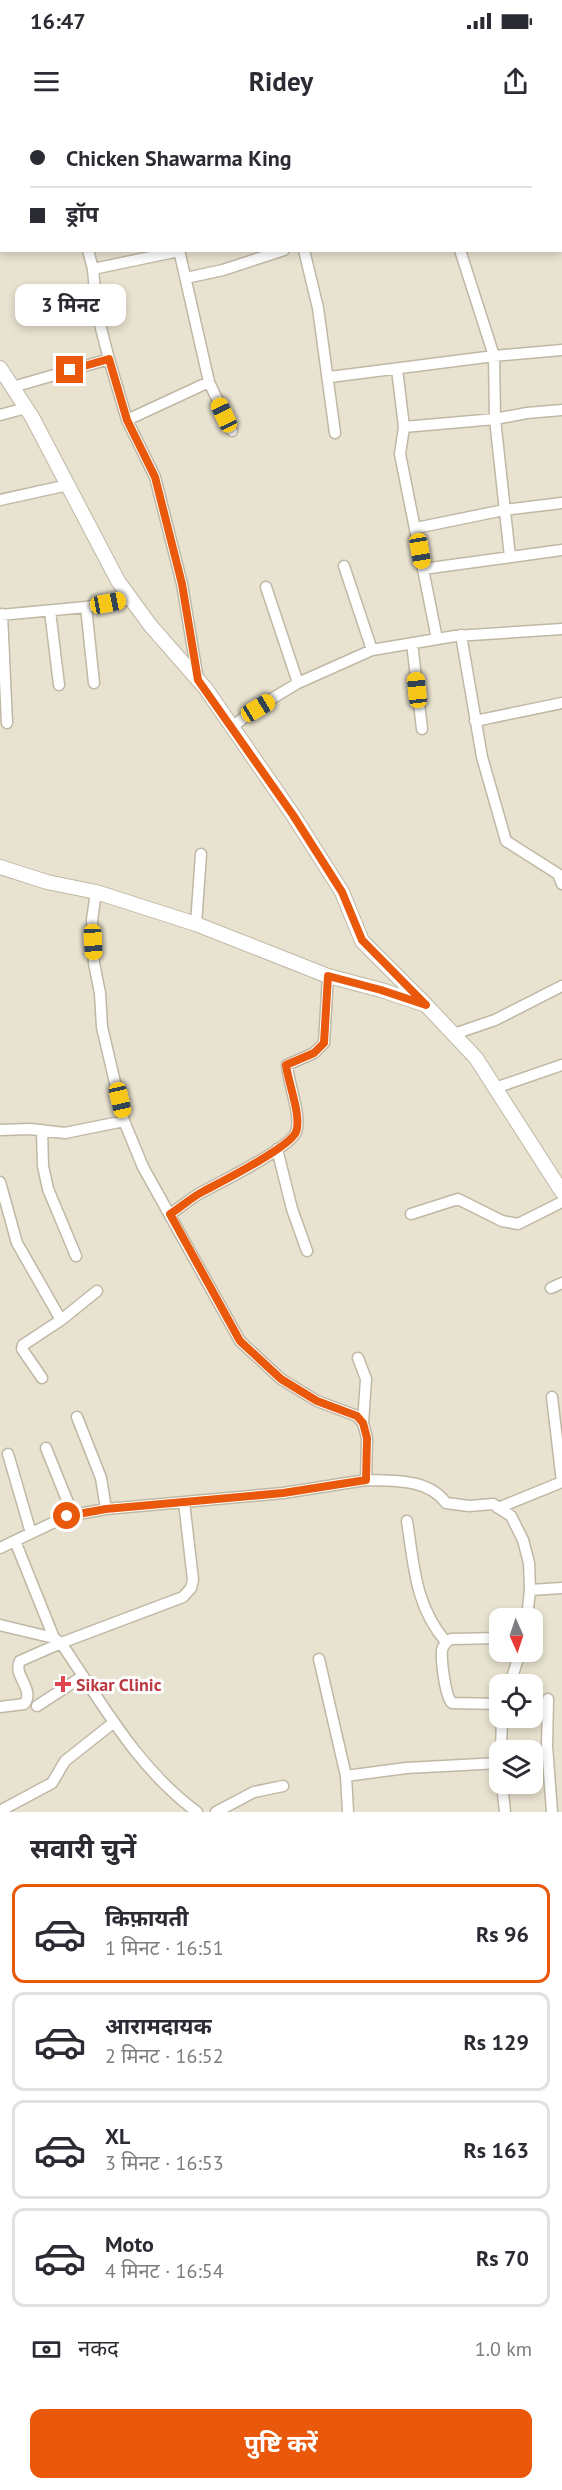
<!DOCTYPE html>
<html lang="hi">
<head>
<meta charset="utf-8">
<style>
  :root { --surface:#fff; --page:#f7f7f7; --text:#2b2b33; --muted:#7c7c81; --line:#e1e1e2; --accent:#ea580c }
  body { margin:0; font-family:"PT Sans","Noto Sans Devanagari",sans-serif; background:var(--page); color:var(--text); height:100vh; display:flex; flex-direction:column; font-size:22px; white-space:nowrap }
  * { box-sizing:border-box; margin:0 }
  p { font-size:20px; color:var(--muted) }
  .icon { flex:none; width:33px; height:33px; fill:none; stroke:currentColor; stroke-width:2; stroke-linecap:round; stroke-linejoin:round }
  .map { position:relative; height:1692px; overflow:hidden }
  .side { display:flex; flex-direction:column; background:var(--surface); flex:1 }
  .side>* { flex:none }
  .top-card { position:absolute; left:0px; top:0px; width:562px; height:132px; box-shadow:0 3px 9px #0003; display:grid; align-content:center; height:132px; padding:0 30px; background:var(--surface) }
  .needle { width:39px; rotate:177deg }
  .controls { position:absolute; left:489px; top:1488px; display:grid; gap:12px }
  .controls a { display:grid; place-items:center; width:54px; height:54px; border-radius:12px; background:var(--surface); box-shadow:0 3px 9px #0003; font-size:30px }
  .end { position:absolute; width:27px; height:27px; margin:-14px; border:8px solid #ea580c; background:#fff; box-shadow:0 0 0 3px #fff }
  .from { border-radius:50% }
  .bubble { position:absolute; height:42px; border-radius:12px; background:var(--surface); box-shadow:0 3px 9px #0003; font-size:20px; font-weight:700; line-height:42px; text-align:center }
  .car { position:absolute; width:18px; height:36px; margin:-18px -9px; border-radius:8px; box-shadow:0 0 4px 2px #0007; background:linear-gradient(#f5c518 24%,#345 0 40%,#f5c518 0 76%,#345 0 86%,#f5c518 0) }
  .top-card b { display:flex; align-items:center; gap:21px; height:57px; font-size:22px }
  .top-card b+b { border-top:2px solid var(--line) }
  .top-card i { width:15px; height:15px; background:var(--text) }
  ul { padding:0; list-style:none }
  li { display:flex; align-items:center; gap:18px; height:99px; margin:0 12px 9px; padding:0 18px; border:3px solid var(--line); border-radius:12px }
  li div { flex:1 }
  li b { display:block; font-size:22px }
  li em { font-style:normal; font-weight:700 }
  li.current { border-color:var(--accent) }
  li>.icon { width:54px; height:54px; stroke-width:1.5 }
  h2 { padding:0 30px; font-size:27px; line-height:72px }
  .pay { display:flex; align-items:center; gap:15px; height:66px; padding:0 30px; font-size:22px }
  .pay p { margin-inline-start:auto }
  .cta { display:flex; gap:12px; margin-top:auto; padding:12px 30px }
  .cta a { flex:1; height:69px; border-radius:12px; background:var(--accent); color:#fff; font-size:24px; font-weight:700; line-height:69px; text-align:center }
  .status { display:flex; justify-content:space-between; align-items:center; height:42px; padding:0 30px; background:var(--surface); direction:ltr }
  .status svg { height:16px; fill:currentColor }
  header { display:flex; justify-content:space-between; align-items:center; height:78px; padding:0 30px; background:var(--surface); font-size:27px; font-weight:700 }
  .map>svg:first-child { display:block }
  .residential { fill:#e8e2d0; fill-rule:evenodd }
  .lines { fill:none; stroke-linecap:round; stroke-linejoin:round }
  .minor-casing { stroke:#c0b8a5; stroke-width:13 }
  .tertiary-casing { stroke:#c0b8a5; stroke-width:16 }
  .minor { stroke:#fff; stroke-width:10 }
  .tertiary { stroke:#fff; stroke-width:14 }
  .route { stroke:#ea580c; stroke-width:8 }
  .health-dot { fill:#e0444e; stroke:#fff; stroke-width:2 }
  .labels { text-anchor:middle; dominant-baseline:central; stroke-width:6; stroke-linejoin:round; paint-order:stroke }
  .health-label { font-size:18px; font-weight:bold; fill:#be3a42; stroke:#fff; text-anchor:start }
</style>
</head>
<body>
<div class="status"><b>16:47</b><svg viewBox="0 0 49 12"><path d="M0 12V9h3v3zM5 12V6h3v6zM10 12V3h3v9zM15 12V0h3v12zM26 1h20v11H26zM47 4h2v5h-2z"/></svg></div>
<header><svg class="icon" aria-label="menu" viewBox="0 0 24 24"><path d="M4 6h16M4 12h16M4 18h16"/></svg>Ridey<svg class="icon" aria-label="share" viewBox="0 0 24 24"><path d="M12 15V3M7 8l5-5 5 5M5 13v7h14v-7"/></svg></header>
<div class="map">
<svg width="562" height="1692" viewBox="0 0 562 1692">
  <rect width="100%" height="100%" fill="#f4efe3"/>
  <path class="residential" d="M 0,0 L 562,0 L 562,1692 L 0,1692 ZM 2,2 L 561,2 L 561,130 L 2,130 ZM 500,1498 L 532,1498 L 532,1532 L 500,1532 ZM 500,1564 L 532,1564 L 532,1598 L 500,1598 ZM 500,1630 L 532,1630 L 532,1664 L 500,1664 Z"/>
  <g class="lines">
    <g class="minor-casing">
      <path id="minor" d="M 141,0 L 141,2
        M 404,0 L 405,2
        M 561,54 L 562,53
        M 0,60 L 2,60
        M 88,130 L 93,149 L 97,193 L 109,239 L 127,300 L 155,357 L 182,464 L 198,560
        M 179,130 L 209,262 L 232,311
        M 304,130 L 318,188 L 335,313
        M 460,130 L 494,236 L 495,299 L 510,437
        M 93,149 L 179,131
        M 186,158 L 223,150 L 284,130
        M 397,249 L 404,307 L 400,334 L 437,519
        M 330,257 L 494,236 L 562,230
        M 13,267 L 109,239
        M 0,295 L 26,288
        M 127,300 L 209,262
        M 404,307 L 495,299 L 527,293 L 562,290
        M 0,380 L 68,365
        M 416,408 L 504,390 L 562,383
        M 344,446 L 372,530
        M 423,449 L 562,430
        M 266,467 L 298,563
        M 86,487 L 94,563
        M 50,491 L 59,565
        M 2,494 L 7,603
        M 0,495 L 86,487 L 131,479
        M 461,515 L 482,637 L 506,721 L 558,754 L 562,764
        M 412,523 L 422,609
        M 475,601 L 562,583
        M 232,607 L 258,587 L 298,563 L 372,530 L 455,516 L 562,509
        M 96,772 L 92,800 L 94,843 L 100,873 L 102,907 L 124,1001 L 143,1047 L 240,1221 L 281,1259 L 317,1281 L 357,1296 L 363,1303 L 367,1318 L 366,1360 C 393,1361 428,1358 446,1383 L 469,1386 L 493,1384 L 511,1396 L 523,1420 L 529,1443 L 530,1470 L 527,1498
        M 196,804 L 201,734
        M 454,914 L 495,900 L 562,866
        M 495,968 L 562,945
        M 0,1010 L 30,1009 L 65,1013 L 124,1001
        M 42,1010 L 43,1046 L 48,1069 L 76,1136
        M 277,1029 L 292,1089 L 307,1131
        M 0,1062 L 17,1123 L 61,1200
        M 170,1094 C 181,1087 192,1077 204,1071 C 221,1062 291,1027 296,1012 C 302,997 288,962 287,945 L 314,933 L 324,923 L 328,856
        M 411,1094 L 458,1079 L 502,1101 L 518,1104 L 562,1082
        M 551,1168 L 562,1163
        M 358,1238 L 366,1259 L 363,1303
        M 42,1258 L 22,1229 L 23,1225 L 61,1200 L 97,1171
        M 552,1277 L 562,1362
        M 77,1297 L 101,1358 L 106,1389
        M 46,1328 L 73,1395
        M 8,1334 L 31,1413
        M 498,1388 L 562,1362
        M 407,1401 C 414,1446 415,1486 446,1522
        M 15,1421 L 54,1518
        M 0,1428 L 67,1396 L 106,1389 L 283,1373 L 366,1360
        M 530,1470 L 562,1468
        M 0,1505 L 54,1518 L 61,1523 C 102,1583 137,1648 197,1692
        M 500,1518 L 451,1519 C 446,1522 443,1525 442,1530 C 441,1540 445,1576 452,1583 L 500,1584
        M 319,1539 L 346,1656 L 348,1692
        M 510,1564 L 520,1532
        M 548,1579 L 547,1626 L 552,1692
        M 37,1586 L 83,1556
        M 0,1587 L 24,1584 C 36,1570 12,1555 20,1541 L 61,1523 L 183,1477 L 191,1468 L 193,1460 L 184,1382
        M 501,1630 L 502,1598
        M 346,1656 L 406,1648 L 500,1643
        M 502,1664 L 505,1692
        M 0,1691 L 52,1663 L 65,1641 L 113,1603
        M 216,1692 L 254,1672 L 283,1666"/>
    </g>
    <g class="tertiary-casing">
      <path id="tertiary" d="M 0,248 L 32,297 L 118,461 L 150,505 L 206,569 L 293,695 L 342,772 L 362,821 L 426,885
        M 0,747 L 47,762 L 96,772 L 196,804 L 328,856 L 381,870 L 426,885 L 476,938 L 562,1072"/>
    </g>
    <use href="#minor" class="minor"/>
    <use href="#tertiary" class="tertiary"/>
  </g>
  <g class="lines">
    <path class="route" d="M 67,1396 L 106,1389 L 283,1373 L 366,1360 L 367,1318 L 363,1303 L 357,1296 L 317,1281 L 281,1259 L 240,1221 L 170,1094 C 181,1087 192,1077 204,1071 C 221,1062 290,1027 296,1012 C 302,997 288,962 286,945 L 314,933 L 324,923 L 328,856 L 381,870 L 426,885 L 362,820 L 342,772 L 293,695 L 198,560 L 182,464 L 155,357 L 127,300 L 109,239 L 70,250"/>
  </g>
  <path class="health-dot" d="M60 1555h6v6h6v6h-6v6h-6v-6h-6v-6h6z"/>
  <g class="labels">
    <g class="health-label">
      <text x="76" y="1564">Sikar Clinic</text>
    </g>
  </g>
</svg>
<div class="controls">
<a><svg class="needle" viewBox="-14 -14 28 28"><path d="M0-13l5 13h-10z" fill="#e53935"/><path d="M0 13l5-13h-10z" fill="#7c7c81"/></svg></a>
<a><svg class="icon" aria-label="locate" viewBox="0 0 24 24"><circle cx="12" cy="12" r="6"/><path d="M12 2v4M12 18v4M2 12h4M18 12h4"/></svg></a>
<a><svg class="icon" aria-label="layers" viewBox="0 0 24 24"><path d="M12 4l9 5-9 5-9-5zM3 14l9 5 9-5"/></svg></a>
</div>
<i class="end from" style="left:67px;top:1396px"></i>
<i class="end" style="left:70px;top:250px"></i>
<div class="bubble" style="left:15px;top:164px;width:111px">3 मिनट</div>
<i class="car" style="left:224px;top:295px;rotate:335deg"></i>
<i class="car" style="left:420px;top:431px;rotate:170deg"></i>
<i class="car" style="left:108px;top:483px;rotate:79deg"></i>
<i class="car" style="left:417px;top:570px;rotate:354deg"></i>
<i class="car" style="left:258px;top:588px;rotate:59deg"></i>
<i class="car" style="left:93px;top:822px;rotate:177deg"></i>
<i class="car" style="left:120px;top:980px;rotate:167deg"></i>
<div class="top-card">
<b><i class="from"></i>Chicken Shawarma King</b>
<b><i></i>ड्रॉप</b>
</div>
</div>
<section class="side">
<h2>सवारी चुनें</h2>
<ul>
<li class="current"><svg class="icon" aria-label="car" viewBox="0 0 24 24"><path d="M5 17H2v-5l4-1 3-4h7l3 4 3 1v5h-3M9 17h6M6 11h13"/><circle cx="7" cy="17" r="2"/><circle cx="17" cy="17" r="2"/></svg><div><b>किफ़ायती</b><p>1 मिनट · 16:51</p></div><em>Rs 96</em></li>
<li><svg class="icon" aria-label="car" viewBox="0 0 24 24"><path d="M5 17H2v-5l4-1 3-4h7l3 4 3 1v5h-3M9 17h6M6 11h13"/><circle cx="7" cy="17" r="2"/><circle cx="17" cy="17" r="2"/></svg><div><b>आरामदायक</b><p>2 मिनट · 16:52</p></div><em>Rs 129</em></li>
<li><svg class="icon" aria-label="car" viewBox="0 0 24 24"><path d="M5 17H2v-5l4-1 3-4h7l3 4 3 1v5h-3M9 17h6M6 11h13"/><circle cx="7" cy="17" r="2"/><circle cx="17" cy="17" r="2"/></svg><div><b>XL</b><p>3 मिनट · 16:53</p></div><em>Rs 163</em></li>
<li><svg class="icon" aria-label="car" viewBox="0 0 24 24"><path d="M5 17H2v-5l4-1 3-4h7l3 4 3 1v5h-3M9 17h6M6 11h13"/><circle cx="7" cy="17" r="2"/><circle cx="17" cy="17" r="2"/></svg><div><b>Moto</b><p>4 मिनट · 16:54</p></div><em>Rs 70</em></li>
</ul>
<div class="pay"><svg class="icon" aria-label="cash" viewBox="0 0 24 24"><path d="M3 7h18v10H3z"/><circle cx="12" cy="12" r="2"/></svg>नकद<p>1.0 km</p></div>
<div class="cta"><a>पुष्टि करें</a></div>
</section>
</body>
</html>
